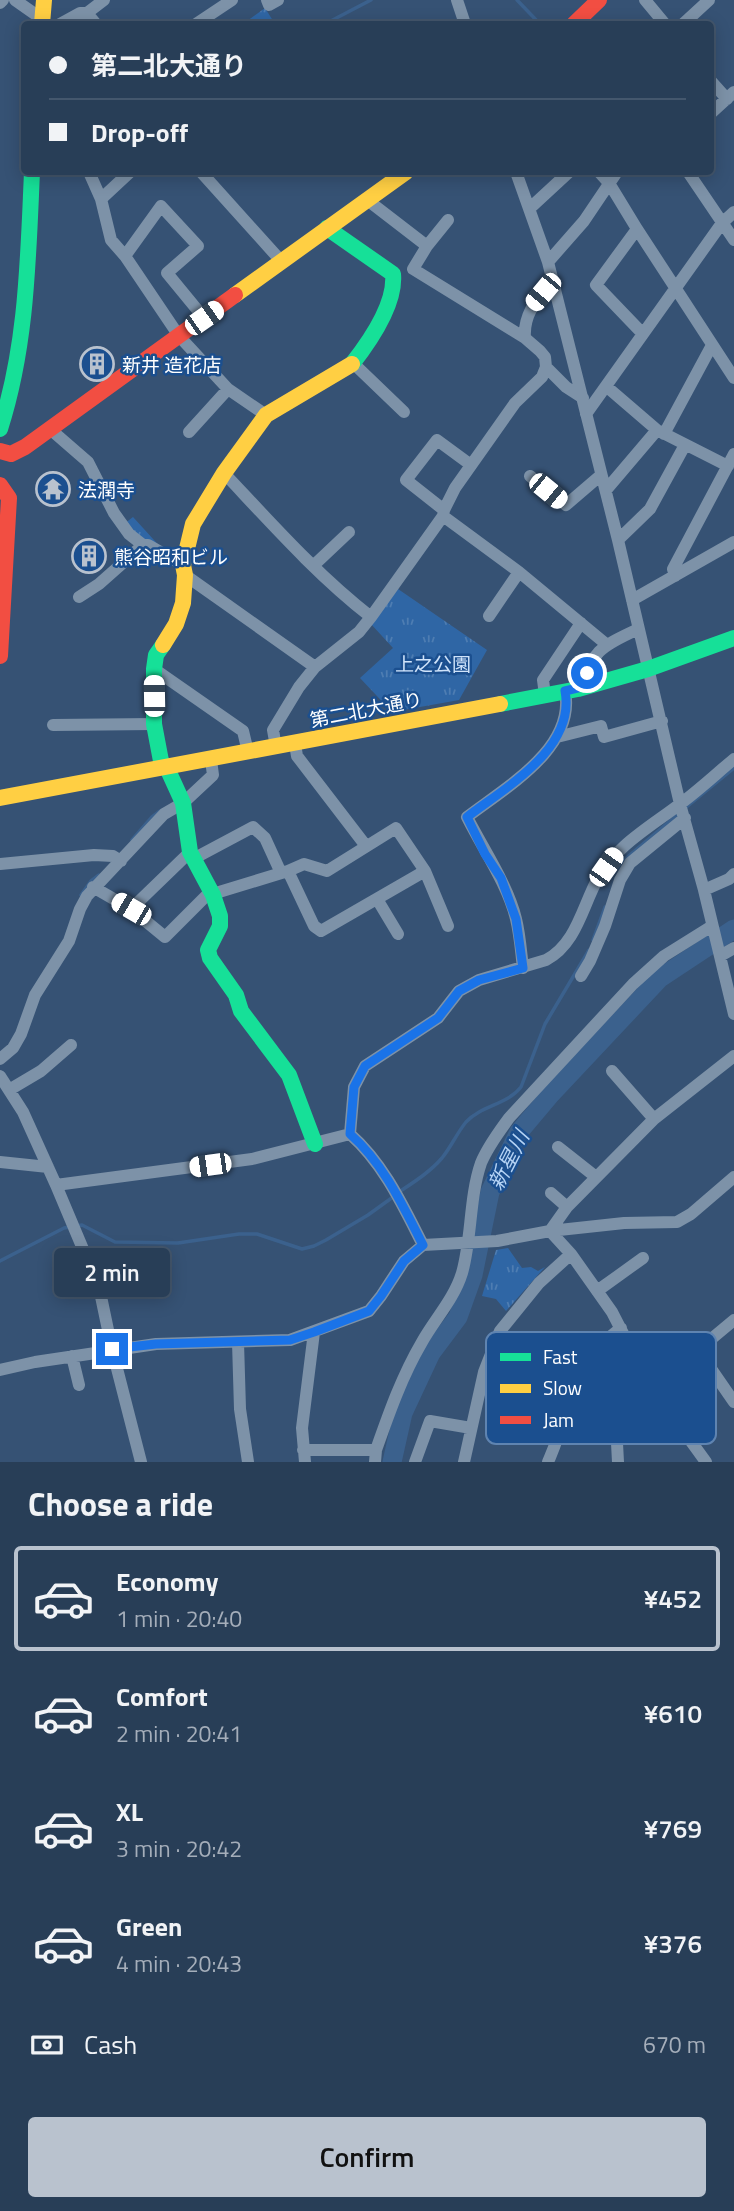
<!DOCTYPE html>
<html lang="en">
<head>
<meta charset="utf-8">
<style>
  :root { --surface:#283e57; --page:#344961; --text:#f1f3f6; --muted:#a5aeba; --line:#44576d; --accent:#b9c2ce }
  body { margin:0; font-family:"Titillium Web","Noto Sans JP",sans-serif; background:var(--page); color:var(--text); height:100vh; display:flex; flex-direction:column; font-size:26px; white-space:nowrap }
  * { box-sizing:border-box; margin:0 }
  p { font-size:23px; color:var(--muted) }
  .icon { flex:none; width:38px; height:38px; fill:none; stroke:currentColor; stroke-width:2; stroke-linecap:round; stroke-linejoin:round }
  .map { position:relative; height:1462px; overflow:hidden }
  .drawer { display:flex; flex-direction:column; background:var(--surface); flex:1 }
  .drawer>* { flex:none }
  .guide { position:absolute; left:21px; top:21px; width:693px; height:154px; border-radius:7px; box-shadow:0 4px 18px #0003,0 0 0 2px var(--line); display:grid; align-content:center; height:154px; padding:0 28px; background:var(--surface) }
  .end { position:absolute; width:32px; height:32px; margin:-16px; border:9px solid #1a73e8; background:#fff; box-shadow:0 0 0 4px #fff }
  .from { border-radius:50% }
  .bubble { position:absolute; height:49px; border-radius:7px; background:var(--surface); box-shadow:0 4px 18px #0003,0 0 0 2px var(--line); font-size:23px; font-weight:600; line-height:49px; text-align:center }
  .car { position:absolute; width:21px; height:42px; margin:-21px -10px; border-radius:9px; box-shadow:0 0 5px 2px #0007; background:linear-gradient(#fff 24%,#345 0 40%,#fff 0 76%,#345 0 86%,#fff 0) }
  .guide b { display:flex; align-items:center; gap:24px; height:66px; font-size:26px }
  .guide b+b { border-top:2px solid var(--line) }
  .guide i { width:18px; height:18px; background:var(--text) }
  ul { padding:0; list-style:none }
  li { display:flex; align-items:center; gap:21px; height:105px; margin:0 14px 10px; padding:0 14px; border:4px solid transparent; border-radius:7px }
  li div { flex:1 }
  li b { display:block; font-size:26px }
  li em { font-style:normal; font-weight:600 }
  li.on { border-color:var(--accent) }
  li>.icon { width:63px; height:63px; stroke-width:1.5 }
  h2 { padding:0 28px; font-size:32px; line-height:84px }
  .pay { display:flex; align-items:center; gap:18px; height:77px; padding:0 28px; font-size:26px }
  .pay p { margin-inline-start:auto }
  .action { display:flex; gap:14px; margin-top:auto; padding:14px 28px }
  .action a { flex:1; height:80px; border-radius:7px; background:var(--accent); color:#111; font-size:28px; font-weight:600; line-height:80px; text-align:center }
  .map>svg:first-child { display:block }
  .grass { fill:url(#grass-tufts) }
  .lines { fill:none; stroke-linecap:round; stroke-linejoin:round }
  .stream { stroke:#3b618d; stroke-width:3.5 }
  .river { stroke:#3b618d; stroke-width:19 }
  .street { stroke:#7d92a8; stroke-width:12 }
  .fast { stroke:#16e098; stroke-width:16 }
  .slow { stroke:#ffcf43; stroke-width:16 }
  .jam { stroke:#f24e42; stroke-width:16 }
  .route { stroke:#1a73e8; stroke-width:9 }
  .labels { text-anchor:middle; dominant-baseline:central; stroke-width:5; stroke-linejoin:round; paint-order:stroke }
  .poi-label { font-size:19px; fill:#fff; stroke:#1b4f8f; text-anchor:start }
  .park-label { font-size:19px; fill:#cfe3fa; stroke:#1b4f8f }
  .street-label { font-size:19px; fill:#fff; stroke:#1b4f8f }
  .water-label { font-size:21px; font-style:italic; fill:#b5d3f5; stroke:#1b4f8f }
  .key { fill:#1b4f8f; stroke:#5f84b1; stroke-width:2 }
  .key-label { font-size:19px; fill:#fff }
</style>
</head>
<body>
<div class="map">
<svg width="734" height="1462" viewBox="0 0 734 1462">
  <defs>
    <pattern id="grass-tufts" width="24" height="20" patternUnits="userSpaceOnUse" patternTransform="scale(1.75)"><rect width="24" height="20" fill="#2f66a5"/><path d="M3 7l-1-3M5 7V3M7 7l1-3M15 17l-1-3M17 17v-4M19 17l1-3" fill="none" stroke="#4e7db2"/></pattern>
  </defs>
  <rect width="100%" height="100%" fill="#365274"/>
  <path class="grass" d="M 265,8 L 275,24 L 243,24 Z
    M 133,517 L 164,551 L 138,536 L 124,524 Z
    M 398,589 L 487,650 L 459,700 L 392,712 L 360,678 L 393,648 L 371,624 Z
    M 508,1248 L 522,1268 L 531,1267 L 538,1271 L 545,1267 L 506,1311 L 496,1299 L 482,1296 L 496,1250 Z"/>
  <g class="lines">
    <path class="stream" d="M 517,0 L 540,24
      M 325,24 L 371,0
      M 684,809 L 734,768
      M 132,840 L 152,817 L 160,811
      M 621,868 L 624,860 L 678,814
      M 81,895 L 91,881 L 99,875
      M 593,940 L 605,907
      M 399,1192 C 414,1182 430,1172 442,1158 C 451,1147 457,1133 466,1122 C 482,1105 507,1105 521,1087 L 545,1024 L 589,950
      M 0,1261 L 64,1228 L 82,1225 L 115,1242 L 178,1243 L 239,1234 L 257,1234 L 302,1249 L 314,1246 L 326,1240 L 368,1215 L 393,1197"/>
    <path class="river" d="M 392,1462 L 403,1413 L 431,1353 L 458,1317 L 473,1275 L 490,1192 L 519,1132 L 551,1094 L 660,978 L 734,929"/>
    <path class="street" d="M 15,0 L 42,19
      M 267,0 L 269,5 L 278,0
      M 457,0 L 465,24
      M 645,0 L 665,24
      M 0,3 L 3,0
      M 87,13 L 104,0
      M 60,24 L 80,13 L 87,13 L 96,24
      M 196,24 L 232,0
      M 683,24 L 709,0
      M 710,80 L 727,99
      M 710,114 L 734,92
      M 89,172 L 101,199 L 111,240 L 125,256 L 179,336 L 228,389 L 266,415
      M 201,172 L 282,262
      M 516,172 L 548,262 L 618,540 L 680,804 L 704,890 L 734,1014
      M 599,172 L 609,183 L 637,229 L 734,378
      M 688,172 L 734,240
      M 101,199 L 130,172
      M 366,199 L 427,246 L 413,269 L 525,338 L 540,351 L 545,357 L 546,367 L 566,387 L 583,398
      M 529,209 L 569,172
      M 637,229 L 596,285 L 643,334
      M 427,246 L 448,220
      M 125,256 L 161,206 L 198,246 L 167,273 L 204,318
      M 548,262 L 584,221 L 617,172
      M 525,338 C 523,314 538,298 552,280
      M 353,363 L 404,412
      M 607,387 L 657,430 L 728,466
      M 586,414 L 722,223 L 734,212
      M 50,429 L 88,462 L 114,513 L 129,534 L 143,545 L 148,545 L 183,565
      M 189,432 L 228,389
      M 664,434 L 712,345
      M 224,473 C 271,523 317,575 371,617
      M 530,476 L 566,505 L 601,475
      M 606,490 L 657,430
      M 444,510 L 406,480 L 437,440 L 471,465
      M 443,516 L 519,572 L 606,644
      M 618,540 L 650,509 L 685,445
      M 313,566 L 349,532
      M 185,575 L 315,667
      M 675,576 L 673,569 L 734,454
      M 79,597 L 99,584 L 143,545
      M 632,600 L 734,542
      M 489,616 L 519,572
      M 154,669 L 243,731 L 248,752
      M 590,685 C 584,651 612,642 638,629
      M 545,695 L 543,680 L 581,623
      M 53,725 L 154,724
      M 557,737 L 601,726 L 604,737 L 662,721
      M 295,744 L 297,756 L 366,846
      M 276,747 L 273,730 L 299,687 L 315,667 L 359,632 L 371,617 L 443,516 L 444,510 L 455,488 L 515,403 L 542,377 L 546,367
      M 193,859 L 253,827 L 265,838 L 281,873
      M 0,864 L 94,855 L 113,856 L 121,861
      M 425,871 L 448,926
      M 93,887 L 131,909 L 165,937 L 206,896 L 288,871 L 304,864 L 327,871 L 396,828 L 425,871 L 321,931 L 314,926 L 288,871
      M 704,890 L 729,879 L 734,874
      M 377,899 L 398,934
      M 131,909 L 190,852
      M 720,956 L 734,948
      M 523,968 C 521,952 520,935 516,919 C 508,885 483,849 467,817 C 506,787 576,748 565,691
      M 581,976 L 590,961 L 605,926 L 620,880 L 630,863 L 685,818
      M 0,1059 L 13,1048 L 21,1034 L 35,995 L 69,941 L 80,909 L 87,896 L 164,814 L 183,803 L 213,775 L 211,760
      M 612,1071 L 654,1119
      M 0,1076 L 23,1112 L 56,1185 L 99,1287 L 112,1349 L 141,1462
      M 9,1090 L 41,1071 L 71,1045
      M 350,1134 L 354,1087 L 365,1066 L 438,1018 L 459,991 L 479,980 L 546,960 C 576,944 582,908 597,880 C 615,846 650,827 680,804 C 699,790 716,774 734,759
      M 558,1147 L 596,1177
      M 0,1162 L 48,1167
      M 56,1185 L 252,1159 L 350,1134 C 384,1164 403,1206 423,1245
      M 551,1193 L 567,1207
      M 550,1231 L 571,1254 L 612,1312 L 648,1382 L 706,1462
      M 550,1231 L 567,1207 L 654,1119 L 734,1056
      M 93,1274 L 116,1272
      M 597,1291 L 643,1258
      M 734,1320 L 698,1350 L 734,1402
      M 238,1342 L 240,1409 L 248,1462
      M 72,1356 L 79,1385
      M 540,1363 L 561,1344 L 578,1363
      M 0,1370 L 35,1362 L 156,1344 L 290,1340 L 369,1311 L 381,1296 L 404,1261 L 423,1245 L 497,1241 L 550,1231 L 624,1223 L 677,1222 L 691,1214 L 734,1177
      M 648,1382 L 666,1366 L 677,1367 L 698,1350
      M 509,1427 L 557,1439
      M 617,1443 L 618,1462
      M 303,1450 L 376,1450
      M 305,1462 L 302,1428 L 314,1332
      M 375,1462 L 376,1450 C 389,1413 402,1376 422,1342 C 435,1319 454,1299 462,1273 C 472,1238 469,1198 481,1163 C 488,1146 499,1132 509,1118 L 633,984 L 664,956 L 712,926
      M 415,1462 L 430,1421 L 471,1428
      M 464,1462 L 484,1372 L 500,1331 L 539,1283 L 571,1254
      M 548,1462 C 557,1440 568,1420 551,1399 L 581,1374 L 578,1363 L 621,1328"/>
    <path class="fast" d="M 327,228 L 393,274 C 396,304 370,341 352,364
      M 0,429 C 27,345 28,259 32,172
      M 163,645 L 156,655 L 154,669 L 154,724 L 161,761 L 167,768 L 183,803 L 190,852 L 213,895 L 220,916 L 220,926 L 208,950 L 210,958 L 236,995 L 241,1011 L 289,1075 L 315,1144
      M 500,704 L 578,689 L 648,669 L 734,638"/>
    <path class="slow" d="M 42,24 L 44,0
      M 235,295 L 406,172
      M 163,645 L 176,624 L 183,603 L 185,575 L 183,565 L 193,524 L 224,473 L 266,415 L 352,364
      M 0,798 L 500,704"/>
    <path class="jam" d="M 574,24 L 599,0
      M 0,451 L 11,454 L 25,447 L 235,295
      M 0,485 L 9,498 L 0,656"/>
  </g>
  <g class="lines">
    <path class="route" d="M 112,1349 L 156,1344 L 290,1340 L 314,1332 L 369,1311 L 381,1296 L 404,1261 L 423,1245 C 403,1206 384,1164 350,1134 L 354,1087 L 365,1066 L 438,1018 L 459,991 L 479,980 L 523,968 L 516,919 L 501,878 L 485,854 L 467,817 C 506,787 576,748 565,691 L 590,685 L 587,673"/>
  </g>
  <defs>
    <g id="building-ring" transform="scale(1.75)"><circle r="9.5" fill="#1b4f8f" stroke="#b9c2ce" stroke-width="1.5"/><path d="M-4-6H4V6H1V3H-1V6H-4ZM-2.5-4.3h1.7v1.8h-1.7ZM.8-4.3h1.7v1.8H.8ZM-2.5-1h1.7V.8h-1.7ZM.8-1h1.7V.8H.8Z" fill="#b9c2ce"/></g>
    <g id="temple-ring" transform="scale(1.75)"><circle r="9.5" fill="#1b4f8f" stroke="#b9c2ce" stroke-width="1.5"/><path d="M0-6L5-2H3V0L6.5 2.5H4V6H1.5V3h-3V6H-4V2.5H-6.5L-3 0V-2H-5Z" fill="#b9c2ce"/></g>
  </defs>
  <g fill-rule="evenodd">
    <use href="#building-ring" x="97" y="364"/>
    <use href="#temple-ring" x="53" y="489"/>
    <use href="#building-ring" x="89" y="556"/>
  </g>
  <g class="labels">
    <g class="poi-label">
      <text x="122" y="364">新井 造花店</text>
      <text x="78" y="489">法潤寺</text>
      <text x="114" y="556">熊谷昭和ビル</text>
    </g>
    <g class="park-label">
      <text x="433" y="663">上之公園</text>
    </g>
    <g class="street-label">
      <text transform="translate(366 709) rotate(-11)">第二北大通り</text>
    </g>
    <g class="water-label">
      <text transform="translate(508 1160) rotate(-63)">新星川</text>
    </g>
  </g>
  <rect x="486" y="1332" width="230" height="112" rx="10" class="key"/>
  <rect x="500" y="1353" width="31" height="8" fill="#16e098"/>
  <rect x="500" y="1384" width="31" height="9" fill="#ffcf43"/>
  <rect x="500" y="1416" width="31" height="8" fill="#f24e42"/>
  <g class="key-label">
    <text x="543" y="1364">Fast</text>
    <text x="543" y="1395">Slow</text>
    <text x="543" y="1427">Jam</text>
  </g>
</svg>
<i class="end from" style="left:587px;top:673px"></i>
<i class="end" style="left:112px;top:1349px"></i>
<div class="bubble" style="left:54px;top:1248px;width:116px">2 min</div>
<i class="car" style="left:543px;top:292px;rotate:220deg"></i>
<i class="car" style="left:204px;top:318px;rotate:55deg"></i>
<i class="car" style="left:548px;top:491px;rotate:129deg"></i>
<i class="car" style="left:154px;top:696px;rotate:359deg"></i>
<i class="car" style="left:606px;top:867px;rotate:35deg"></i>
<i class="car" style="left:131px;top:909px;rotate:300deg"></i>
<i class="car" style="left:210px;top:1165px;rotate:262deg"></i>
<div class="guide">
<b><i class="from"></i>第二北大通り</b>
<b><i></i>Drop-off</b>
</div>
</div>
<section class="drawer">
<h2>Choose a ride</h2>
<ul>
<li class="on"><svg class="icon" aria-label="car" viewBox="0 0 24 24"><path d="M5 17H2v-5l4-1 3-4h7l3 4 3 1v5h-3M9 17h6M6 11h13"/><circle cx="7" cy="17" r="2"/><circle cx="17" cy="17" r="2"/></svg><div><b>Economy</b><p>1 min · 20:40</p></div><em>¥452</em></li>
<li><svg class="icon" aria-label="car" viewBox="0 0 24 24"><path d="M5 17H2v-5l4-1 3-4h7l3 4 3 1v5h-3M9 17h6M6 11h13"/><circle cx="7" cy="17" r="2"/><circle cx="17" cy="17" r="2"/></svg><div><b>Comfort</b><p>2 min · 20:41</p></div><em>¥610</em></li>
<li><svg class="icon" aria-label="car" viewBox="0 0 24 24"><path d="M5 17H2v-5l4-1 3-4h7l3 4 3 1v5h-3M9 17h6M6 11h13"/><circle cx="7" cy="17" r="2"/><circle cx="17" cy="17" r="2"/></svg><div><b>XL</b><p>3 min · 20:42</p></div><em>¥769</em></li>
<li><svg class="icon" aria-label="car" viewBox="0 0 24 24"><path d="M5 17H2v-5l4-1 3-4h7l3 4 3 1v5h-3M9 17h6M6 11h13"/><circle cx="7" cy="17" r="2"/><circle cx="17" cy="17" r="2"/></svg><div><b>Green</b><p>4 min · 20:43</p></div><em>¥376</em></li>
</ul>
<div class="pay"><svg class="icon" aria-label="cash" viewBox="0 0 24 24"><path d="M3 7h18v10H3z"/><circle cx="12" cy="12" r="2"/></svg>Cash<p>670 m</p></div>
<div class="action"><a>Confirm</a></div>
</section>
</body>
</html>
